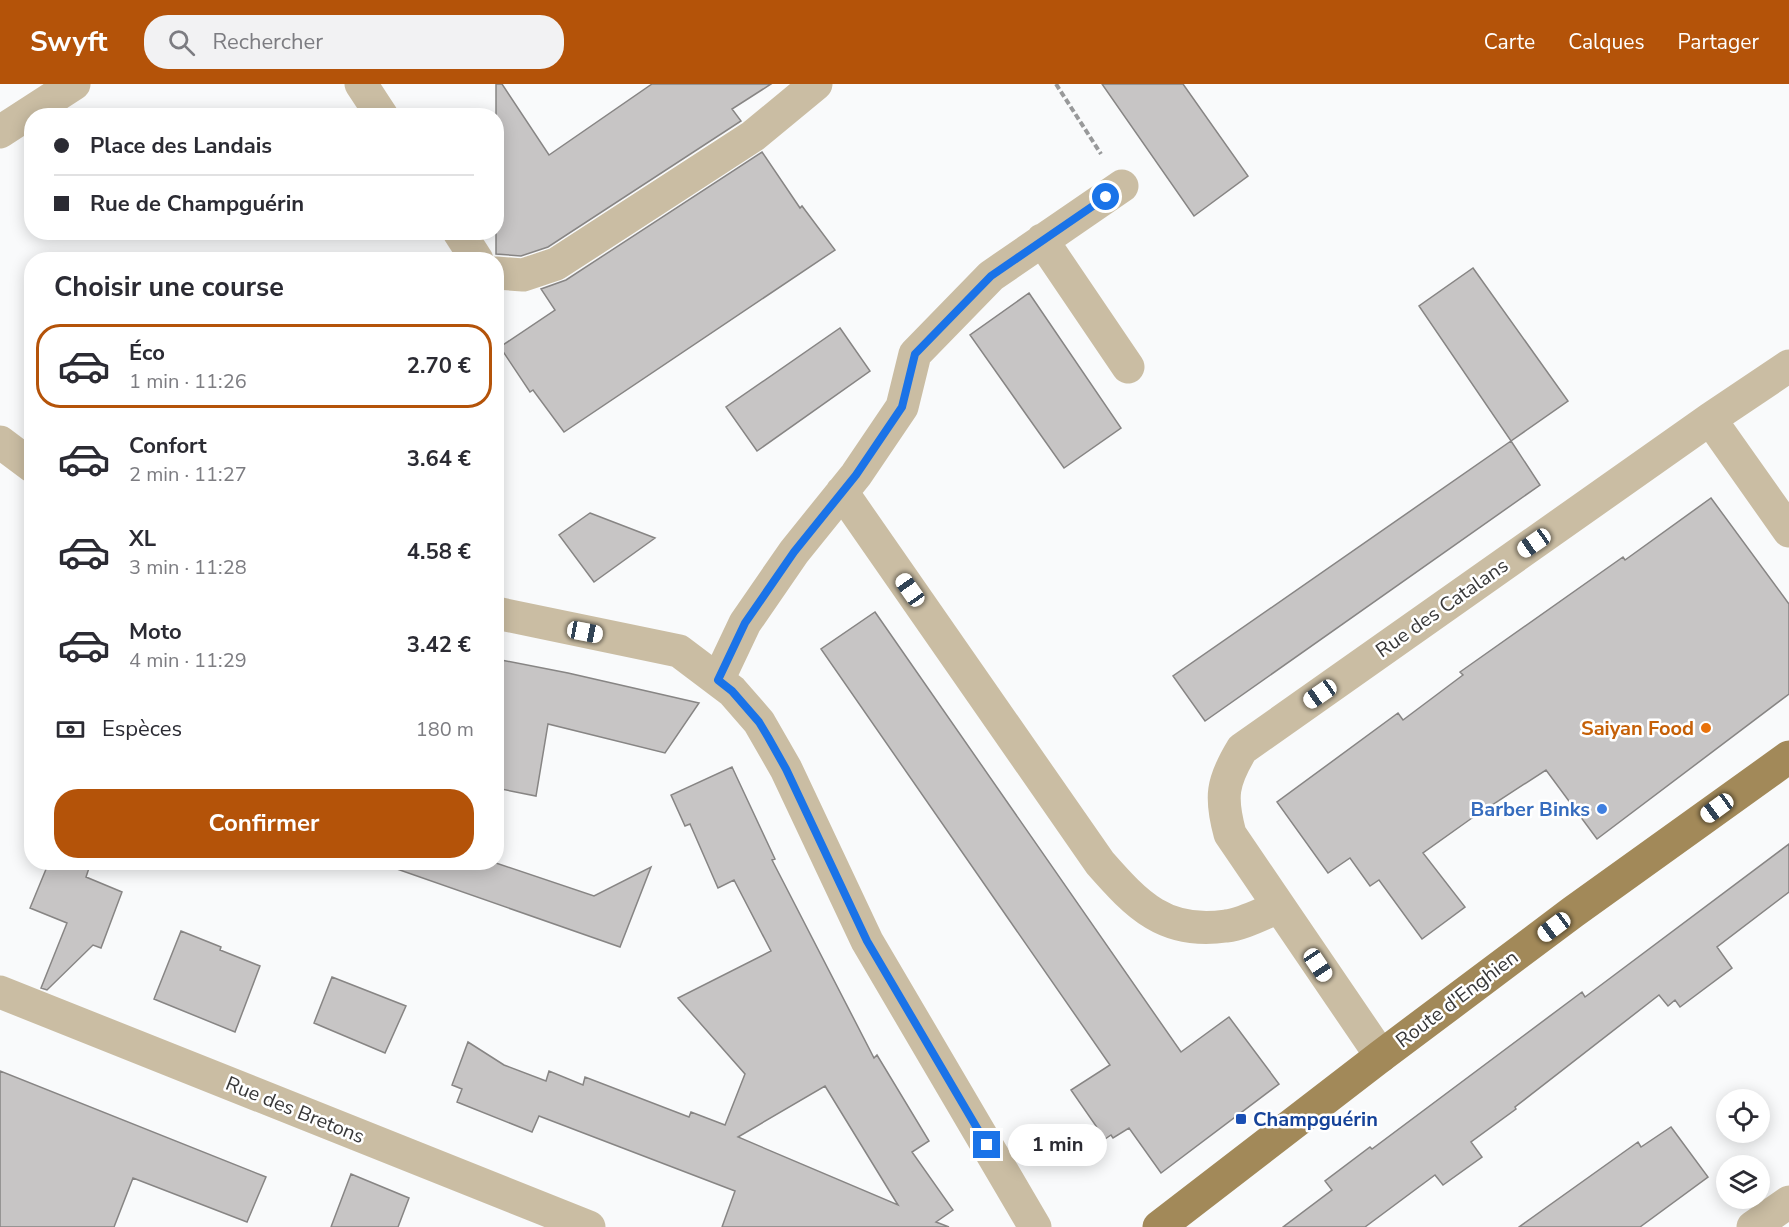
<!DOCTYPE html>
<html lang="fr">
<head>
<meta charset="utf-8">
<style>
  :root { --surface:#fff; --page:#f2f2f3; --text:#2b2b33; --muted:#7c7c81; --line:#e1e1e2; --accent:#b45309 }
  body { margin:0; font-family:"Nunito Sans",sans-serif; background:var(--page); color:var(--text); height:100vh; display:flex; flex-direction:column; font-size:22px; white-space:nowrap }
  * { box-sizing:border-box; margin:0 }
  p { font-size:20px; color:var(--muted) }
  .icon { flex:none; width:33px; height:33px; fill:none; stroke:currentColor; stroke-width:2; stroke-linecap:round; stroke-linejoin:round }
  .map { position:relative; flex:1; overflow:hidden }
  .side { position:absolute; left:24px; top:168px; width:480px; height:618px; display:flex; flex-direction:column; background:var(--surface); border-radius:24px; box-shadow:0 3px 15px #0003 }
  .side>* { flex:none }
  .hud { position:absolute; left:24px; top:24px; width:480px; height:132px; border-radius:24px; box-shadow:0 3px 15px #0003; display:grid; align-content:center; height:132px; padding:0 30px; background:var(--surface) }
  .tools { position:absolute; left:1716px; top:1005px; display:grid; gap:12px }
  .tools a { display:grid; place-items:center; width:54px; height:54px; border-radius:50%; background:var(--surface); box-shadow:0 3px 15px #0003; font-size:30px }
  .end { position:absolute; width:27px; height:27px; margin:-14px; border:8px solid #1a73e8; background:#fff; box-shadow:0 0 0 3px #fff }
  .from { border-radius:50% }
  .bubble { position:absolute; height:42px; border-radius:21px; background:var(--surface); box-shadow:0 3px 15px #0003; font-size:20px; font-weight:700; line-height:42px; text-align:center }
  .car { position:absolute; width:18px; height:36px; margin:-18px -9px; border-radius:8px; box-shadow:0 0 4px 2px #0007; background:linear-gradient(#fff 24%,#345 0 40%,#fff 0 76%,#345 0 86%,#fff 0) }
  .hud b { display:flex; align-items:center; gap:21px; height:57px; font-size:22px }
  .hud b+b { border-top:2px solid var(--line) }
  .hud i { width:15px; height:15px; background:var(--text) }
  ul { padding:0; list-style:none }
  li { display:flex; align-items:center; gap:18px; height:84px; margin:0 12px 9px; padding:0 18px; border:3px solid transparent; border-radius:24px }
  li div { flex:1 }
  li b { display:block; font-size:22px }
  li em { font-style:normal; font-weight:700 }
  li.selected { border-color:var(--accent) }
  li>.icon { width:54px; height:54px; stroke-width:1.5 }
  h2 { padding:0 30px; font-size:27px; line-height:72px }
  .pay { display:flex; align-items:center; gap:15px; height:66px; padding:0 30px; font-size:22px }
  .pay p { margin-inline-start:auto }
  .button { display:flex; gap:12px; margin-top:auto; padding:12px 30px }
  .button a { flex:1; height:69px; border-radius:24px; background:var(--accent); color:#fff; font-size:24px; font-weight:700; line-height:69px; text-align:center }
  header { display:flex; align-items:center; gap:36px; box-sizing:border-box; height:84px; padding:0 30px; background:var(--accent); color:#fff }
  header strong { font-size:28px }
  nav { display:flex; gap:33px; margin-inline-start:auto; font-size:21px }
  .search { width:420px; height:54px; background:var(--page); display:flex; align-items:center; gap:15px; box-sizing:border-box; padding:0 21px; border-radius:24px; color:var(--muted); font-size:22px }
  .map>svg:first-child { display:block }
  .building { fill:#c7c5c5; stroke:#878584; stroke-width:1.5; fill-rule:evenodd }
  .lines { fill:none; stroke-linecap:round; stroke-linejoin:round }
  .path { stroke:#98999a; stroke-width:4; stroke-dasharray:6 3; stroke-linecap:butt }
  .minor { stroke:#cabda3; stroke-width:33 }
  .major { stroke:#a28959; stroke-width:33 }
  .route { stroke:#1a73e8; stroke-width:8 }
  .food-dot { fill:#e8710a; stroke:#fff; stroke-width:2 }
  .shop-dot { fill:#3f7fe0; stroke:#fff; stroke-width:2 }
  .transit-dot { fill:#1a4fb4; stroke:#fff; stroke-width:2 }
  .labels { text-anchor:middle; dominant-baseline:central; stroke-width:5; stroke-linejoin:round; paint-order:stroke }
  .street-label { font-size:20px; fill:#373738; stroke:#fff }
  .food-label { font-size:20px; font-weight:bold; fill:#c56008; stroke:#fff; text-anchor:end }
  .shop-label { font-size:20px; font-weight:bold; fill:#366cbe; stroke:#fff; text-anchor:end }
  .transit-label { font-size:20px; font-weight:bold; fill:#164399; stroke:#fff; text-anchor:start }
</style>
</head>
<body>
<header>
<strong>Swyft</strong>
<div class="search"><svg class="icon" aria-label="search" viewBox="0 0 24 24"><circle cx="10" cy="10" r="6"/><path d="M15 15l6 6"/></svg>Rechercher</div>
<nav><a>Carte</a><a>Calques</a><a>Partager</a></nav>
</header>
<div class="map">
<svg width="1789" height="1143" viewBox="0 0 1789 1143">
  <rect width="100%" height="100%" fill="#f9fafb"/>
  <path class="building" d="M 496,0 L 502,0 L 549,71 L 652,0 L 771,0 L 732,25 L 741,37 L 548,163 L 521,172 L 496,170 Z
    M 1102,0 L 1183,0 L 1248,92 L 1194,132 Z
    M 762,68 L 800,124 L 802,122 L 835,166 L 564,348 L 533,306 L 530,308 L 500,263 L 555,226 L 541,205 L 566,196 Z
    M 1473,184 L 1568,317 L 1511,357 L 1419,222 Z
    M 1029,209 L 1121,344 L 1064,384 L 970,251 Z
    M 840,244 L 870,287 L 757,367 L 726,323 Z
    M 1511,357 L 1540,401 L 1205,637 L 1173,592 Z
    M 1711,414 L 1789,520 L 1789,610 L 1597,755 L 1546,686 L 1472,734 L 1423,769 L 1465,823 L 1422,855 L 1379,796 L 1370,802 L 1350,774 L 1328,789 L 1277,718 L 1398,629 L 1403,636 L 1463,591 L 1460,588 L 1623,473 L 1625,476 Z
    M 590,429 L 655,454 L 594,498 L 559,451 Z
    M 875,528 L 1181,968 L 1229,933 L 1279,1000 L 1161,1089 L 1129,1044 L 1113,1054 L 1111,1051 L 1105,1055 L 1071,1006 L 1110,981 L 821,565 Z
    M 496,575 L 568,589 L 699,619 L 665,669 L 548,640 L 536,712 L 496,704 Z
    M 732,683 L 775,775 L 772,776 L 874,974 L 877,971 L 929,1057 L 912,1068 L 953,1126 L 936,1138 L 949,1143 L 722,1143 L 735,1107 L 539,1032 L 532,1048 L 457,1018 L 462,1005 L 452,1001 L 468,958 L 504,981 L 546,997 L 549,987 L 583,1001 L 585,993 L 689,1033 L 691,1028 L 725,1041 L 745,990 L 678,914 L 771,867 L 734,796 L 718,804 L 690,740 L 685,742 L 671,711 ZM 825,1002 L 898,1121 L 738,1053 Z
    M 1789,760 L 1789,808 L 1717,863 L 1732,884 L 1680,923 L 1675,916 L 1668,922 L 1659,911 L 1515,1023 L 1516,1025 L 1471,1058 L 1482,1073 L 1443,1101 L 1435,1091 L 1365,1143 L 1283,1143 L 1332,1106 L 1325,1097 L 1370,1063 L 1372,1065 L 1582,908 L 1585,913 Z
    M 49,778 L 91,778 L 86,793 L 122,808 L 101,864 L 93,861 L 47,906 L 41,904 L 67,839 L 30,824 Z
    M 395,778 L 493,778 L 594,812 L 651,783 L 620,863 L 394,784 Z
    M 181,847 L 221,863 L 220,866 L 260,882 L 235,948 L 154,915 Z
    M 332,893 L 406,922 L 385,969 L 314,939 Z
    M 0,987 L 266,1093 L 247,1138 L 133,1094 L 114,1143 L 0,1143 Z
    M 1671,1043 L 1708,1093 L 1640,1143 L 1519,1143 L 1638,1058 L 1641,1063 Z
    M 351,1090 L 409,1114 L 398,1143 L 331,1143 Z"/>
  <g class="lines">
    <path class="path" d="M 1056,0 L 1101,70"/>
    <path class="minor" d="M 361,0 L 382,32
      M 0,48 L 74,0
      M 459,148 L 477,176
      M 1042,156 L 1128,283
      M 496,189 L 523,191 L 556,180 L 753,52 L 816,0
      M 1710,335 L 1789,447
      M 0,358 L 32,382
      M 842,408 L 1100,779 C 1137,821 1165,851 1226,842 C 1244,840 1263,829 1279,823
      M 496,529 L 679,567 L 732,607 L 759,638 L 786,685 L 867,857 L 1035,1143
      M 718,596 L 745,539 L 794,468 L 856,391 L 902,323 L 915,270 L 991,192 L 1122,102
      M 0,908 L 589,1143
      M 1381,972 L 1230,750 C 1220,713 1222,698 1242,665 L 1710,335 L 1789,282
      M 1753,1143 L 1789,1118"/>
    <path class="major" d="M 1159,1143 L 1381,972 L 1573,828 L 1789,673"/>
  </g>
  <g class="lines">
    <path class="route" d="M 987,1061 L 867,857 L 786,685 L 768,653 L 759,638 L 732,607 L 718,596 L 745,539 L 794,468 L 856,391 L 902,323 L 915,270 L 991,192 L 1106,113"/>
  </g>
  <circle class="food-dot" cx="1706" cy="644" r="6"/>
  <circle class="shop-dot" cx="1602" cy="725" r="6"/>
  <rect class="transit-dot" x="1235" y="1029" width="12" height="12" rx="3"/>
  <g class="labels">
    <g class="street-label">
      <text transform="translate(1442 524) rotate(-35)">Rue des Catalans</text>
      <text transform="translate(1457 915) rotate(-37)">Route d'Enghien</text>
      <text transform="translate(295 1026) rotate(22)">Rue des Bretons</text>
    </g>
    <g class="food-label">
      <text x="1694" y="644">Saiyan Food</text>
    </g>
    <g class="shop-label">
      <text x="1590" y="725">Barber Binks</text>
    </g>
    <g class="transit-label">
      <text x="1253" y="1035">Champguérin</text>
    </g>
  </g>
</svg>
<div class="tools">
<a><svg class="icon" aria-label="locate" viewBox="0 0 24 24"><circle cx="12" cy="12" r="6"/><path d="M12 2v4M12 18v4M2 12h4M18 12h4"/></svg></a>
<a><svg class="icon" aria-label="layers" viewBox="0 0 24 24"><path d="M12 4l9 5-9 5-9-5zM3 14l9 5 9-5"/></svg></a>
</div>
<i class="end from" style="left:1106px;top:113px"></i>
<i class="end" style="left:987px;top:1061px"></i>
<div class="bubble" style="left:1008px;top:1040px;width:99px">1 min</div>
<i class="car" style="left:1534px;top:459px;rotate:235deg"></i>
<i class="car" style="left:910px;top:506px;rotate:325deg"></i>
<i class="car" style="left:585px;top:548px;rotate:101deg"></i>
<i class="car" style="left:1320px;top:610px;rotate:235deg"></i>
<i class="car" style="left:1717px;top:724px;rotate:234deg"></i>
<i class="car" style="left:1554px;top:843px;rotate:233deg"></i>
<i class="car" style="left:1318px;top:881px;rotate:146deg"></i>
<div class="hud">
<b><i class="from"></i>Place des Landais</b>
<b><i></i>Rue de Champguérin</b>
</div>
<section class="side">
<h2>Choisir une course</h2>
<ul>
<li class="selected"><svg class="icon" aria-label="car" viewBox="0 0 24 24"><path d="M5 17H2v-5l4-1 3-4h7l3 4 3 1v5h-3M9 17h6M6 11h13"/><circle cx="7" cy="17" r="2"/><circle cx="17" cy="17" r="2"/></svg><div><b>Éco</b><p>1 min · 11:26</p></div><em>2.70 €</em></li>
<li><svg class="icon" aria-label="car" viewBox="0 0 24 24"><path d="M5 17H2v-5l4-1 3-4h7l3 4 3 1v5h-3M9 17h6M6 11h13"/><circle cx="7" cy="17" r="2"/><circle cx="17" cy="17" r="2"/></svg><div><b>Confort</b><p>2 min · 11:27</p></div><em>3.64 €</em></li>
<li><svg class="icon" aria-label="car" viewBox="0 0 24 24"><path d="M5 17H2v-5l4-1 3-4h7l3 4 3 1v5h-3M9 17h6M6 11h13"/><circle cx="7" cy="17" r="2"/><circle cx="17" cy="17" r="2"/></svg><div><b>XL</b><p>3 min · 11:28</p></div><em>4.58 €</em></li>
<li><svg class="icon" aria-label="car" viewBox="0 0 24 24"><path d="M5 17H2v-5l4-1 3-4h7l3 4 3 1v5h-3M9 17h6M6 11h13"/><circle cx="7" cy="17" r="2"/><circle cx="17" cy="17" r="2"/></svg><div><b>Moto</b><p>4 min · 11:29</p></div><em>3.42 €</em></li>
</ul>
<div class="pay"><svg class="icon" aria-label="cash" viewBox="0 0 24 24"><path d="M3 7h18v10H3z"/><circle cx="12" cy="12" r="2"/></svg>Espèces<p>180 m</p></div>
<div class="button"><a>Confirmer</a></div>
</section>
</div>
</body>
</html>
